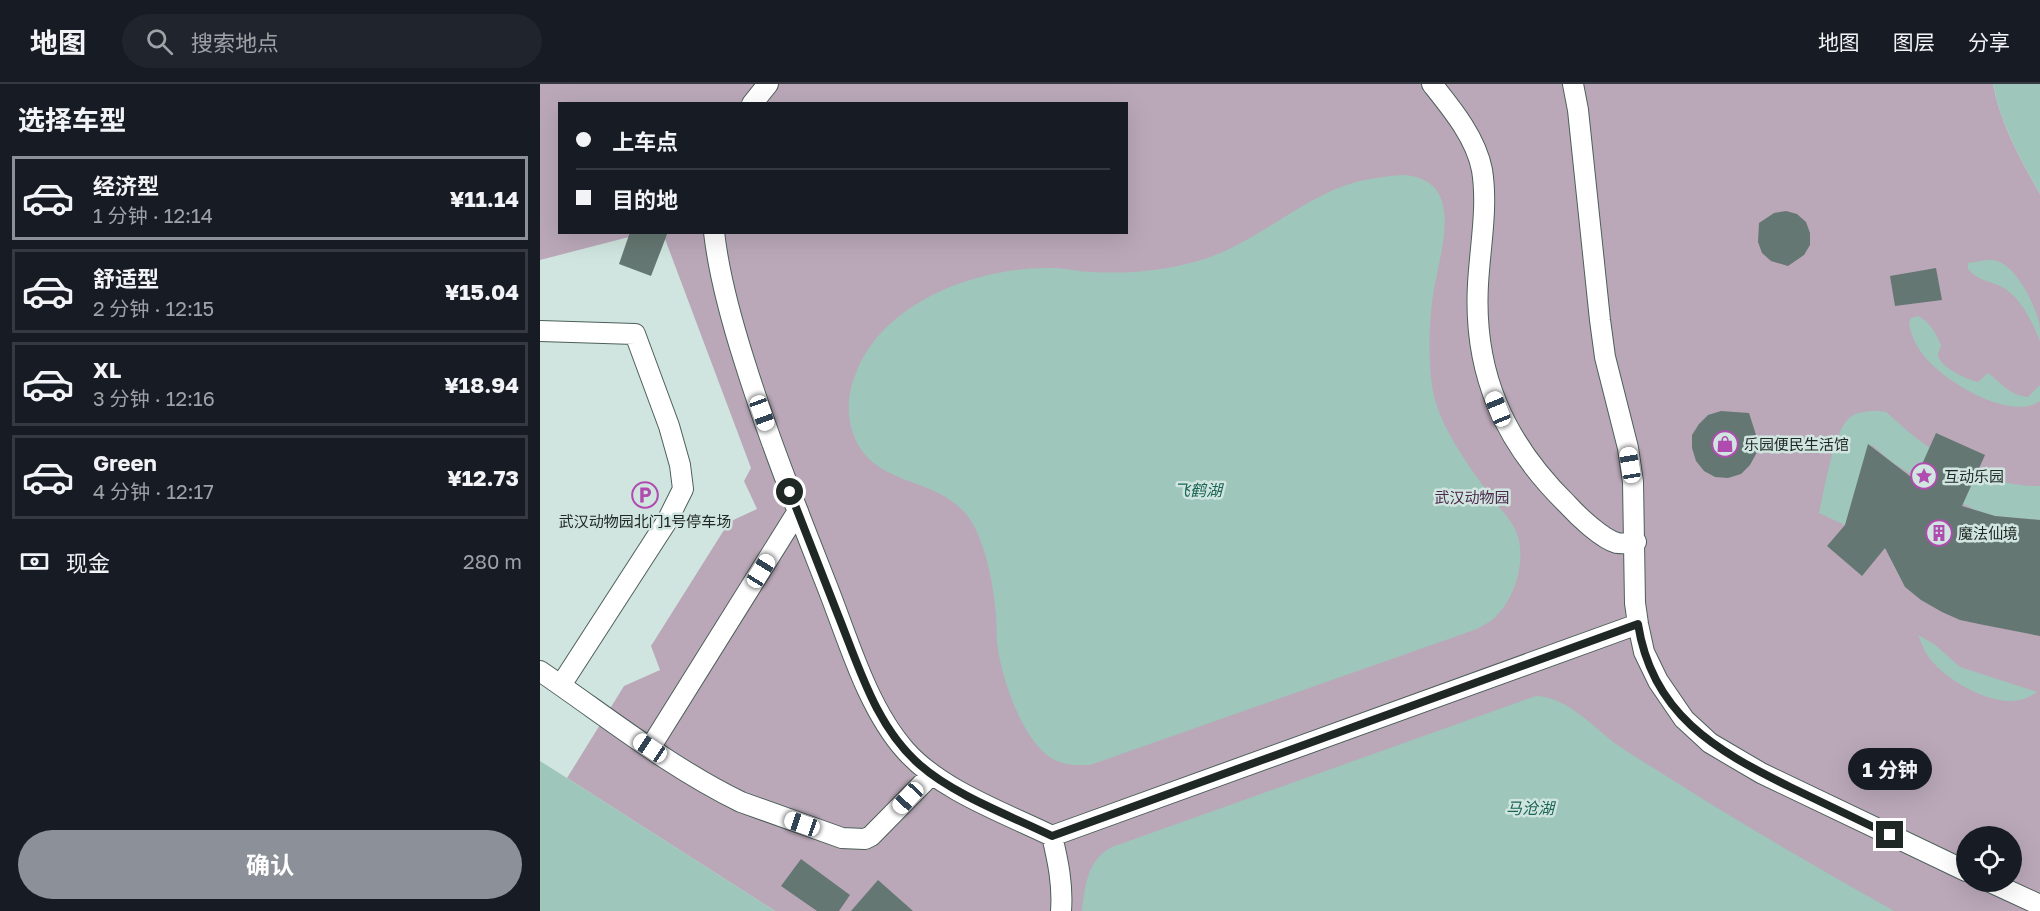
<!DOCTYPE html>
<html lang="zh">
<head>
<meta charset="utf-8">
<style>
  :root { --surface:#171b24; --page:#20242c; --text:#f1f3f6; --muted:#9ea1a6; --line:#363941; --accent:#8c9099 }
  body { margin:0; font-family:"Golos Text","Noto Sans SC",sans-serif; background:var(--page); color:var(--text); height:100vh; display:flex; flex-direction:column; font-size:22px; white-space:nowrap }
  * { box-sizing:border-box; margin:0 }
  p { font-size:20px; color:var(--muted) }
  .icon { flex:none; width:33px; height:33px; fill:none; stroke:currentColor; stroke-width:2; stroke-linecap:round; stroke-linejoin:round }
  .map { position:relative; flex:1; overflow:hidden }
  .side { display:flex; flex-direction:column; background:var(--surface); width:540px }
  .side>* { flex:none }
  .guide { position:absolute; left:18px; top:18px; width:570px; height:132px; border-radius:0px; box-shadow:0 6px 24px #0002; display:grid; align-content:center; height:132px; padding:0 18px; background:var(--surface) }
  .buttons { position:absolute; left:1416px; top:742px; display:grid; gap:12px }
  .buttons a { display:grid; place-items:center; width:66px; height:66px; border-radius:50%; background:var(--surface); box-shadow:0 6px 24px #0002; font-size:30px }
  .end { position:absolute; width:27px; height:27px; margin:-14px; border:8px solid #202825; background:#fff; box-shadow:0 0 0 3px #fff }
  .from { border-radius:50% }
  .bubble { position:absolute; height:42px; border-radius:21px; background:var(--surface); box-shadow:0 6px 24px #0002; font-size:20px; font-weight:700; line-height:42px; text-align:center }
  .car { position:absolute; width:18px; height:36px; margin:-18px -9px; border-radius:8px; box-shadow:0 0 4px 2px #0007; background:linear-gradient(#fff 24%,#345 0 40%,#fff 0 76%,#345 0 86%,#fff 0) }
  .guide b { display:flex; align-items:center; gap:21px; height:57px; font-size:22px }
  .guide b+b { border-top:2px solid var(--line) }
  .guide i { width:15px; height:15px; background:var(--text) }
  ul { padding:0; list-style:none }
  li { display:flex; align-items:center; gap:18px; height:84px; margin:0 12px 9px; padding:0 6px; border:3px solid var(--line); border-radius:0px }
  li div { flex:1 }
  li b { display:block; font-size:22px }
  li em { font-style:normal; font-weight:700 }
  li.selected { border-color:var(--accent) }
  li>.icon { width:54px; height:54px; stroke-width:1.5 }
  h2 { padding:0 18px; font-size:27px; line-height:72px }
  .pay { display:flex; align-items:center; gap:15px; height:66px; padding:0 18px; font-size:22px }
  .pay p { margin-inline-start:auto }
  .button { display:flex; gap:12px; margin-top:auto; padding:12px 18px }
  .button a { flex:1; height:69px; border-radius:36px; background:var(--accent); color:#fff; font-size:24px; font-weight:700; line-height:69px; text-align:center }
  header { display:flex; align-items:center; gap:36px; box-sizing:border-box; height:84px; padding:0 30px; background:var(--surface); border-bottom:2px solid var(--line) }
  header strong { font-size:28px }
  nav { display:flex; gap:33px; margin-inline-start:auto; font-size:21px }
  .search { width:420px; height:54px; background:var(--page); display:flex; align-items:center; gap:15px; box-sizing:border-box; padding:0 21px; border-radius:33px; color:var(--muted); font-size:22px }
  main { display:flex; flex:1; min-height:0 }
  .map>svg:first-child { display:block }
  .green { fill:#baa8b9; fill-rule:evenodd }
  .water { fill:#9fc6bb }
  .building { fill:#657772 }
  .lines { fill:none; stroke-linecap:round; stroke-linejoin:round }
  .service-casing { stroke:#4d5f5a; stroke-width:22 }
  .service { stroke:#fff; stroke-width:20 }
  .route { stroke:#202825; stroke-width:8 }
  .labels { text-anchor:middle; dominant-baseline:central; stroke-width:5; stroke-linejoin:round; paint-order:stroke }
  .poi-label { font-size:15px; fill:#202825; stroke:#d0e5df; text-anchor:start }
  .park-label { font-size:15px; fill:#4b284a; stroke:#d0e5df }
  .water-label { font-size:16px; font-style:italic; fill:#1b6556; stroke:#d0e5df }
</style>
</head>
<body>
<header>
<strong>地图</strong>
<div class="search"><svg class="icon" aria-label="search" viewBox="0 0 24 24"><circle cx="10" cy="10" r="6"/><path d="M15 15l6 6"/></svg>搜索地点</div>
<nav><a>地图</a><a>图层</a><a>分享</a></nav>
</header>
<main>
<section class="side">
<h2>选择车型</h2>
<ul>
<li class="selected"><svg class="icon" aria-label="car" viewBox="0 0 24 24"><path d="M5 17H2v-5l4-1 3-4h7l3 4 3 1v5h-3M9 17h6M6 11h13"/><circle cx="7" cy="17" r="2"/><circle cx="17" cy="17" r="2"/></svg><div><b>经济型</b><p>1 分钟 · 12:14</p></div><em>¥11.14</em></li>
<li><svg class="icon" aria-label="car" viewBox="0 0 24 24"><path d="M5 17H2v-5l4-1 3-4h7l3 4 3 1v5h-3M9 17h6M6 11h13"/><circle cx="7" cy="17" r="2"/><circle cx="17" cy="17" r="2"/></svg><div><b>舒适型</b><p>2 分钟 · 12:15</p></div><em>¥15.04</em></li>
<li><svg class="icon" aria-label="car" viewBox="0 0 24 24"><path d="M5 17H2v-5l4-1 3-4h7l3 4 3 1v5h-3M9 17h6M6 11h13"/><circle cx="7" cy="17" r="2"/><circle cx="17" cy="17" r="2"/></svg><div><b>XL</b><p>3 分钟 · 12:16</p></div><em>¥18.94</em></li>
<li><svg class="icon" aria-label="car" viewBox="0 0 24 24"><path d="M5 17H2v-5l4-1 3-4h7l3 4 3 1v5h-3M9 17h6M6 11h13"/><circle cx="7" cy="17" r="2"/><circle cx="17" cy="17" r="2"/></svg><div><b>Green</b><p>4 分钟 · 12:17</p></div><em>¥12.73</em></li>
</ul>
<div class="pay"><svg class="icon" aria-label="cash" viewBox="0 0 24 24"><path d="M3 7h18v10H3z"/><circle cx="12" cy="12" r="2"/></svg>现金<p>280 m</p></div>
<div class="button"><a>确认</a></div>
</section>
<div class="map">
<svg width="1500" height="827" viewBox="0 0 1500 827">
  <rect width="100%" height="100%" fill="#d0e5df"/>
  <path class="green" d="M 0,0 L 1453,0 C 1461,41 1480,74 1500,110 L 1500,827 L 235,827 L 27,694 L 84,602 L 120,586 L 111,562 L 189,438 L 217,425 L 204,397 L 211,384 L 125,155 L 128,149 L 586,148 L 586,20 L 20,20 L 20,148 L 90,149 L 89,153 L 0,176 ZM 1426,753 L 1472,753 L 1472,798 L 1426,798 Z"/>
  <path class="water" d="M 1453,0 L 1500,0 L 1500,110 C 1480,74 1461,41 1453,0 Z
    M 863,91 C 928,95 899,170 893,211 C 889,240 888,272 892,302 C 899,345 930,383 955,418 C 961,426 969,434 974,443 C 989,471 976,516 952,536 C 948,539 942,542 937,545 L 550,681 C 538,681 528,682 517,677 C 485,664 463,598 458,566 C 456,555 457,544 456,533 C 454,504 448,472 436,446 C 409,387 334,410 313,349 C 306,330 308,307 316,289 C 344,216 441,182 513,184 C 526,184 539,188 552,188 C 588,190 623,187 658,177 C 705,164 743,130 787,109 C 811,97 836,93 863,91 Z
    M 1447,176 C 1473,173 1493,217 1499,238 C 1500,243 1500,251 1500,257 C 1493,239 1480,212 1462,203 C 1449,196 1438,197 1428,185 L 1428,179 Z
    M 1378,232 C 1390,238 1396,249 1401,261 C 1401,263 1398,269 1398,271 C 1399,283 1428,296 1438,298 L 1448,289 C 1461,299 1471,312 1488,313 L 1500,301 L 1500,317 C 1470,338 1404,297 1385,273 C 1376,262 1371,252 1369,239 L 1371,234 Z
    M 1339,327 L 1346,328 C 1359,339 1372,352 1386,361 C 1419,384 1459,403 1500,402 L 1500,436 L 1455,432 L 1435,426 L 1395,405 L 1353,379 L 1332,361 L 1330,362 L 1305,441 L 1279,429 C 1284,409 1294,341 1312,332 C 1320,327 1330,327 1339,327 Z
    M 1378,551 L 1394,560 L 1420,583 L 1497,608 C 1491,612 1486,615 1479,616 C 1451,622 1408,597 1391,576 C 1385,569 1382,560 1378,551 Z
    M 996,612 C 1027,613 1052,642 1076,660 C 1095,673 1115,685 1134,697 C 1206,743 1280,785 1354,827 L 542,827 C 545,802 547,776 572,763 Z
    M 0,677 L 27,694 L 235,827 L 0,827 Z"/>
  <path class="building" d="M 1246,127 L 1257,130 L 1266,138 L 1270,149 L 1270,161 L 1264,171 L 1248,182 L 1231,177 L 1222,169 L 1218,158 L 1219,139 L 1234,129 Z
    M 90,148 L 128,148 L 111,192 L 79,180 Z
    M 1396,184 L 1402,216 L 1355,222 L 1350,192 Z
    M 1181,327 L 1209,329 L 1218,357 L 1216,370 L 1210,381 L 1201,390 L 1188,394 L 1175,393 L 1164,387 L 1156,377 L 1152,364 L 1152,351 L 1159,340 L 1168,331 Z
    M 1396,349 L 1445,371 L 1422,422 L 1455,432 L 1500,436 L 1500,552 L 1439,540 L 1420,536 L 1402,528 L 1381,516 L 1365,503 L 1345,464 L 1322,492 L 1287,462 L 1305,441 L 1328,360 L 1375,396 Z
    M 261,775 L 310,811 L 299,827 L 277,827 L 241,802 Z
    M 338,796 L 373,827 L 311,827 Z"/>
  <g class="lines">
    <g class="service-casing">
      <path id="service" d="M 892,0 C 912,25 936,54 942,86 C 948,123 940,163 938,200 C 933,289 964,358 1027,420 C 1038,432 1062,455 1077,459 C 1083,460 1090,459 1096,458
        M 1033,0 L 1038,26 L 1060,236 L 1065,273 L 1088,364 L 1093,398 L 1095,519 L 1098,540 L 1104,568 L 1118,597 L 1144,635 L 1170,659 L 1221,689 L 1426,787
        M 212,20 L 228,0
        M 174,148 C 179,192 191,235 204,276 C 228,353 258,428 287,502 C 308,555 327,623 365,666 C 400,706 465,729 512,752 L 1098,540
        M 0,247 L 95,250 L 129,342 L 140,381 L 143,405 L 127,437 L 21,601
        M 0,587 C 66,632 129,683 201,718 L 302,754 L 325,755 L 331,752 L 392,690
        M 110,664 L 258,427
        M 512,752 C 518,777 523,801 521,827
        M 1450,798 L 1500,821"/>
    </g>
    <use href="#service" class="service"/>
  </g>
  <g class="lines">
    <path class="route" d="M 250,408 C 266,449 282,490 298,531 C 319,583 336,643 380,681 C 414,711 471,732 512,752 L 1098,540 C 1112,630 1175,666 1250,703 C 1283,719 1317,735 1350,751"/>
  </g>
  <defs>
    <g id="shop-ring" transform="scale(1.35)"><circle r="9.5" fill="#d0e5df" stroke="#b04bb0" stroke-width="1.5"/><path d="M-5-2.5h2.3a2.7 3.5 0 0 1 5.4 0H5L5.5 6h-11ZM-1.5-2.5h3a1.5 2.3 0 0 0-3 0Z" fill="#b04bb0"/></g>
    <g id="sight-ring" transform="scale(1.35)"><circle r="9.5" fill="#d0e5df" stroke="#b04bb0" stroke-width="1.5"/><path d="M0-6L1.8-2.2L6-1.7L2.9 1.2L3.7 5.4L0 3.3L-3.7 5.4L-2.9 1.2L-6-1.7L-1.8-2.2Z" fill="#b04bb0"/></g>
    <g id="parking-ring" transform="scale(1.35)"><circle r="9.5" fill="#d0e5df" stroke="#b04bb0" stroke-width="1.5"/><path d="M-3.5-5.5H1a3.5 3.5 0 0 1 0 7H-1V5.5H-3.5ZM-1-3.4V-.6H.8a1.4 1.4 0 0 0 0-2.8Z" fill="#b04bb0"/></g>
    <g id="building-ring" transform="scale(1.35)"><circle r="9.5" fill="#d0e5df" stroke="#b04bb0" stroke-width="1.5"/><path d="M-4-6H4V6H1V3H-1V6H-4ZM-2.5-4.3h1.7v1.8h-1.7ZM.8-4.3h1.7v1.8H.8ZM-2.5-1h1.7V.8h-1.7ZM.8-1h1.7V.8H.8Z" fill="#b04bb0"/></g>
  </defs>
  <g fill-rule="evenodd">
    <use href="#shop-ring" x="1185" y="360"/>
    <use href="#sight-ring" x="1384" y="392"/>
    <use href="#parking-ring" x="105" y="411"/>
    <use href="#building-ring" x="1399" y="449"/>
  </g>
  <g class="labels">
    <g class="poi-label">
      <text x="1204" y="360">乐园便民生活馆</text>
      <text x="1404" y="392">互动乐园</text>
      <text x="105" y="437" text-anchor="middle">武汉动物园北门1号停车场</text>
      <text x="1418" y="449">魔法仙境</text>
    </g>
    <g class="park-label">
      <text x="932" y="413">武汉动物园</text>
    </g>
    <g class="water-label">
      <text x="658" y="406">飞鹤湖</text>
      <text x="990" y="724">马沧湖</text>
    </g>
  </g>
</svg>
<div class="buttons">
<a><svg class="icon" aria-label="locate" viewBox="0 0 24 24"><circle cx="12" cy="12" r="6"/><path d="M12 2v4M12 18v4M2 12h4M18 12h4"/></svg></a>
</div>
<i class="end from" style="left:250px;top:408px"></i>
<i class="end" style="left:1350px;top:751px"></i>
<div class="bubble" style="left:1308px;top:664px;width:84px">1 分钟</div>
<i class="car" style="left:958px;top:325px;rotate:338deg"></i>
<i class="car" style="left:222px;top:329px;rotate:160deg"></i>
<i class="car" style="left:1090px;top:381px;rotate:351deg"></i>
<i class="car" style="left:221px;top:487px;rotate:32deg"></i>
<i class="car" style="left:110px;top:664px;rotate:304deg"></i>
<i class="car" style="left:368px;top:714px;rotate:223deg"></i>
<i class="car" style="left:262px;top:740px;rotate:289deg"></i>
<div class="guide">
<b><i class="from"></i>上车点</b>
<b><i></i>目的地</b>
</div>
</div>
</main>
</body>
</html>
